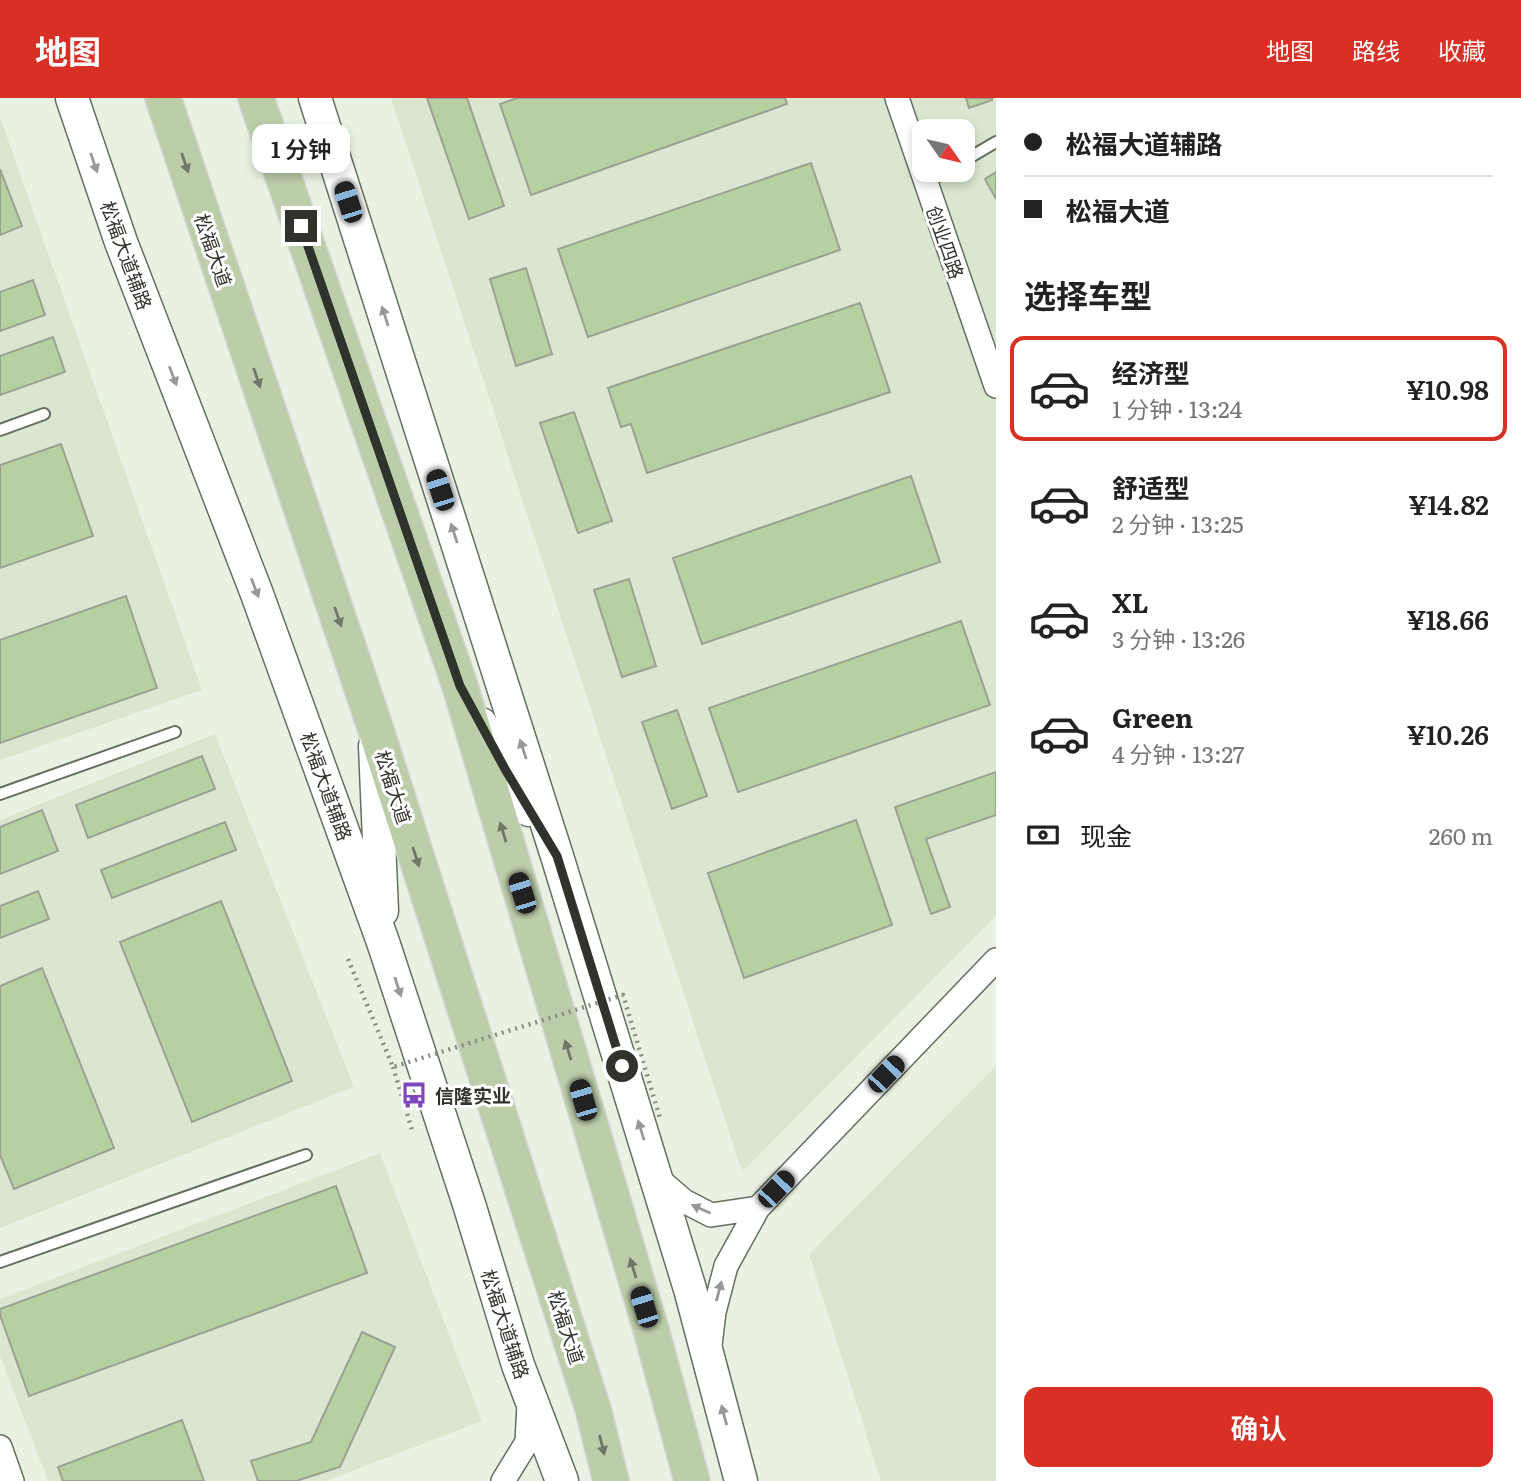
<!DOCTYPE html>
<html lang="zh">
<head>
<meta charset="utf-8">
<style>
  :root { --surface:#fff; --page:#f6f6f6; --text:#222; --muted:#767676; --line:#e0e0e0; --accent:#d93025 }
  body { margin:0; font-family:Literata,"Noto Sans SC",serif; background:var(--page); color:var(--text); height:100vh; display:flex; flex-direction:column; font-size:26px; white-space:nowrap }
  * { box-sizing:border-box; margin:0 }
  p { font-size:23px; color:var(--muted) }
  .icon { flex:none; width:38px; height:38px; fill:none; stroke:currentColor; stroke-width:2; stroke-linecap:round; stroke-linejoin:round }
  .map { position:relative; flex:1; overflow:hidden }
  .drawer { display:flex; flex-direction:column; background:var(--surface); width:525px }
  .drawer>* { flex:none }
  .guide { display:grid; align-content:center; height:154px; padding:0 28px; background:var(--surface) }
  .needle { width:46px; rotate:124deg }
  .fabs { position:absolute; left:912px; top:21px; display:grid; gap:14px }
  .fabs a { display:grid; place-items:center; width:63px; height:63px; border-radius:14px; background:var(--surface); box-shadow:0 4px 10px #0003; font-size:35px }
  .end { position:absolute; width:32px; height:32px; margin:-16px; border:9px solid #2f332c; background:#fff; box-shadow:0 0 0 4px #fff }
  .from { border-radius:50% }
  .bubble { position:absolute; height:49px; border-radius:14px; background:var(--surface); box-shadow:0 4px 10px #0003; font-size:23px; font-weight:600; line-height:49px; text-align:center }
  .car { position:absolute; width:21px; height:42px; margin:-21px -10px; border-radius:9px; box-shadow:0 0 5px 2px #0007; background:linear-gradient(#222 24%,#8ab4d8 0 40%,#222 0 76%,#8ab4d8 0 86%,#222 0) }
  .guide b { display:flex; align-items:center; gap:24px; height:66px; font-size:26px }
  .guide b+b { border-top:2px solid var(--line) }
  .guide i { width:18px; height:18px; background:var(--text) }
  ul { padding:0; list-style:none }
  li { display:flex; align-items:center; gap:21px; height:105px; margin:0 14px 10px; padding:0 14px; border:4px solid transparent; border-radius:14px }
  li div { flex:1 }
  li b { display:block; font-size:26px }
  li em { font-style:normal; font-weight:600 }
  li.on { border-color:var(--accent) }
  li>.icon { width:63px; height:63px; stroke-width:1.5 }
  h2 { padding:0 28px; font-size:32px; line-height:84px }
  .pay { display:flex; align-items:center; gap:18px; height:77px; padding:0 28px; font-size:26px }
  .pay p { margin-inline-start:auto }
  .cta { display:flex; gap:14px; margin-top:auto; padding:14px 28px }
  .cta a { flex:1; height:80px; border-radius:14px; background:var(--accent); color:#fff; font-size:28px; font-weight:600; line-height:80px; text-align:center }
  header { display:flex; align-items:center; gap:42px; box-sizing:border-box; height:98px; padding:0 35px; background:var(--accent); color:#fff }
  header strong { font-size:33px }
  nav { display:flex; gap:38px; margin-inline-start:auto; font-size:24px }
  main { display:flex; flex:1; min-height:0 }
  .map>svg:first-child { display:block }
  .built { fill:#dae7d0; fill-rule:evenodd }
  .building { fill:#b7d0a1; stroke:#9aa293; stroke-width:2 }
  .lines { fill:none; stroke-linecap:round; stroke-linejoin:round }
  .lane-casing { stroke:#666e60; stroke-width:14 }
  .street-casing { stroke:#666e60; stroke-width:26 }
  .secondary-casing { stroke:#666e60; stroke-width:35 }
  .primary-casing { stroke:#d5d6d5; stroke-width:38 }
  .path { stroke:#878e82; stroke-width:4.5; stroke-dasharray:2 5; stroke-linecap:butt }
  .lane { stroke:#fff; stroke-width:10 }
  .street { stroke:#fff; stroke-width:23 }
  .secondary { stroke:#fff; stroke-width:32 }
  .primary { stroke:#bbcda9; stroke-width:35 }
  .path-bridge { stroke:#878e82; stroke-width:4.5; stroke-dasharray:2 5; stroke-linecap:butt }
  .oneway { fill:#979996 }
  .oneway2 { fill:#6e7864 }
  .route { stroke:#2f332c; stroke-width:9 }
  .labels { text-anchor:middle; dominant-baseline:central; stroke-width:6; stroke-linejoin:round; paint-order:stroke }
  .street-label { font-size:19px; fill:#2f332c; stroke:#fff }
  .poi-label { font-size:19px; font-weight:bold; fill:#2f332c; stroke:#fff; text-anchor:start }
</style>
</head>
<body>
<header>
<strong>地图</strong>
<nav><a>地图</a><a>路线</a><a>收藏</a></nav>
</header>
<main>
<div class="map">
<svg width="996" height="1383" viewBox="0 0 996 1383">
  <rect width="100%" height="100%" fill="#e9f2e2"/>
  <path class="built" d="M 391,0 L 996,0 L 996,818 L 742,1074 ZM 924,33 L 962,33 L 962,72 L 924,72 Z
    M 0,19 L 202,592 L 0,662 Z
    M 215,636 L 354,989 L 0,1130 L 0,722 Z
    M 996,968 L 996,1383 L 881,1383 L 809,1156 Z
    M 380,1055 L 482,1323 L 326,1383 L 48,1383 L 0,1258 L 0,1201 Z"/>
  <path class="building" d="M 427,0 L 467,0 L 504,108 L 469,121 Z
    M 517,0 L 785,0 L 787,6 L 531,97 L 500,6 Z
    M 966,0 L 992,0 L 992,2 L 969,10 Z
    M 811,65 L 840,152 L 588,239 L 558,151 Z
    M 0,71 L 22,128 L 0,137 Z
    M 996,74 L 996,101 L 985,81 Z
    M 526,170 L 552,256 L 516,268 L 490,181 Z
    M 33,182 L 45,217 L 0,233 L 0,194 Z
    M 860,205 L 890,294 L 647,375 L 631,326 L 621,329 L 608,290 Z
    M 53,239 L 65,274 L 0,297 L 0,258 Z
    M 574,314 L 612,423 L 578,435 L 540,325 Z
    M 61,346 L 93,438 L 0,470 L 0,367 Z
    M 911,378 L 940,464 L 702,546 L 673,460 Z
    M 629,481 L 656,568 L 622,579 L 594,492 Z
    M 126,498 L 157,590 L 0,645 L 0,542 Z
    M 961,523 L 990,607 L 738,694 L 709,610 Z
    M 677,612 L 707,698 L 672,711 L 642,624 Z
    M 202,658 L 215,691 L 88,740 L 76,707 Z
    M 996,674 L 996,717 L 926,741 L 950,809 L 931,816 L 895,709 Z
    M 42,712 L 58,753 L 0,776 L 0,729 Z
    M 856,722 L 892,827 L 744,880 L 708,775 Z
    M 225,724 L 236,752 L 112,800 L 101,772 Z
    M 38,793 L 49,821 L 0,840 L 0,808 Z
    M 221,803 L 292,983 L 192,1024 L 120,844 Z
    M 42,870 L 114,1050 L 14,1091 L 0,1057 L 0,888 Z
    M 336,1088 L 367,1175 L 29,1298 L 0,1217 L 0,1211 Z
    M 362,1234 L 395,1249 L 340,1369 L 296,1383 L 258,1383 L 251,1363 L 311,1344 Z
    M 182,1322 L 204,1383 L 63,1383 L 58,1369 Z"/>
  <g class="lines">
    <g class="lane-casing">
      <path id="lane" d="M 962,64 L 996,44
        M 926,85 L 948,72
        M 0,332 L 44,316
        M 0,696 L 175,634
        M 0,1164 L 306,1057"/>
    </g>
    <g class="street-casing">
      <path id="street" d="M 897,0 L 996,288
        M 655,1078 L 684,1103 L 711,1117 L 758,1110
        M 710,1247 L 714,1214 L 726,1168 L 758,1110 L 996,862
        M 0,1349 L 12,1383
        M 503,1383 L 527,1344 L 529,1307"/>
    </g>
    <g class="secondary-casing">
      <path id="secondary" d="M 72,0 L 121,144 L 257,496 L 383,844 L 469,1106 L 518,1267 L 562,1383
        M 315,0 L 557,758 L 690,1191 L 741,1383
        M 481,626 L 529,712
        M 375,648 L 382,813"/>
    </g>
    <g class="primary-casing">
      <path id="primary" d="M 163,0 L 375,629 L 593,1311 L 611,1383
        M 256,0 L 460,588 L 652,1235 L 692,1383"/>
    </g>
    <path class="path" d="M 393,969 L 413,1035"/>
    <use href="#lane" class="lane"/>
    <use href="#street" class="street"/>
    <use href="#secondary" class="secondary"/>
    <use href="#primary" class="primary"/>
    <path class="path-bridge" d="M 348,861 L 393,969 L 623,897 L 660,1020"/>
  </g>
  <defs><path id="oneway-solid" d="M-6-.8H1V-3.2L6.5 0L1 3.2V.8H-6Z" transform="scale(1.75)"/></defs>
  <g class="oneway">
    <use href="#oneway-solid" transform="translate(94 65) rotate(71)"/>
    <use href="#oneway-solid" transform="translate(385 218) rotate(-108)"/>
    <use href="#oneway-solid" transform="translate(173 278) rotate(69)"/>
    <use href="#oneway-solid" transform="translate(454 435) rotate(-108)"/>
    <use href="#oneway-solid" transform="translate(255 490) rotate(69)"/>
    <use href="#oneway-solid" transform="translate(523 651) rotate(-108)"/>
    <use href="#oneway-solid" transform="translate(398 889) rotate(72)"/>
    <use href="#oneway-solid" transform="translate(641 1032) rotate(-107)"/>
    <use href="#oneway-solid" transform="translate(701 1111) rotate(-156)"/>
    <use href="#oneway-solid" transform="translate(719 1193) rotate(-75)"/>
    <use href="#oneway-solid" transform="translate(724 1317) rotate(-105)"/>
  </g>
  <g class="oneway2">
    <use href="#oneway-solid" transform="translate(185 65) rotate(71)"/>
    <use href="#oneway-solid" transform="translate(257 280) rotate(71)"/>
    <use href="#oneway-solid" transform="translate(338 519) rotate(71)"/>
    <use href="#oneway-solid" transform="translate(503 734) rotate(-107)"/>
    <use href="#oneway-solid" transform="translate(416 759) rotate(72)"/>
    <use href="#oneway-solid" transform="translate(568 952) rotate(-107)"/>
    <use href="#oneway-solid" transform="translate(633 1170) rotate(-107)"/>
    <use href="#oneway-solid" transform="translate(602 1347) rotate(76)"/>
  </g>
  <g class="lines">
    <path class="route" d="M 301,128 L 460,588 L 505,671 L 557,758 L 622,968"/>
  </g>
  <defs>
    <g id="bus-bare" transform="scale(2.1)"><path d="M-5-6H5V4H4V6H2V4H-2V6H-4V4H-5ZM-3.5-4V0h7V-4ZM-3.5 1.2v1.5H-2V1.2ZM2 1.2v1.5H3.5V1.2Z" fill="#8046bc" stroke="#fff" stroke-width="2.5" paint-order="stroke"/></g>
  </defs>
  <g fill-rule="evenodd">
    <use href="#bus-bare" x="414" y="997"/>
  </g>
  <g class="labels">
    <g class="street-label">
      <text transform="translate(946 144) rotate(71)">创业四路</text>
      <text transform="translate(214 152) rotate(71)">松福大道</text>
      <text transform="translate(127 157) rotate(70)">松福大道辅路</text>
      <text transform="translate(327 688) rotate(70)">松福大道辅路</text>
      <text transform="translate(394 689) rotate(72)">松福大道</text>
      <text transform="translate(506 1226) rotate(72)">松福大道辅路</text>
      <text transform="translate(567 1229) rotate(72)">松福大道</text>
    </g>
    <g class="poi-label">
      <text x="435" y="997">信隆实业</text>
    </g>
  </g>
</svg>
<div class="fabs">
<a><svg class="needle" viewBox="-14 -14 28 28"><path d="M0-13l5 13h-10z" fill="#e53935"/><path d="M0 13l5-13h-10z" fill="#767676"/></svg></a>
</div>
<i class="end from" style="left:622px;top:968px"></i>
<i class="end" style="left:301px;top:128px"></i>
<div class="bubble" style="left:252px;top:26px;width:98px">1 分钟</div>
<i class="car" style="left:348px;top:104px;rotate:342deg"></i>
<i class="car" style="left:440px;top:392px;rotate:342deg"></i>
<i class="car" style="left:522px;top:795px;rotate:343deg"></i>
<i class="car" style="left:886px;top:976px;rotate:44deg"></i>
<i class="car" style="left:583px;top:1002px;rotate:344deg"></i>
<i class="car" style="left:776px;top:1091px;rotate:44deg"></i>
<i class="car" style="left:644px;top:1209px;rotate:343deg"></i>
</div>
<section class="drawer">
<div class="guide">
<b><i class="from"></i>松福大道辅路</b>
<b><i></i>松福大道</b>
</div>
<h2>选择车型</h2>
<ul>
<li class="on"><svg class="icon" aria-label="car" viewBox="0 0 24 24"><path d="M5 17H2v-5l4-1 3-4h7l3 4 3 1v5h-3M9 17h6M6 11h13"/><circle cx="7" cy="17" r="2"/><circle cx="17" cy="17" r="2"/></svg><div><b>经济型</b><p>1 分钟 · 13:24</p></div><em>¥10.98</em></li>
<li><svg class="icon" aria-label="car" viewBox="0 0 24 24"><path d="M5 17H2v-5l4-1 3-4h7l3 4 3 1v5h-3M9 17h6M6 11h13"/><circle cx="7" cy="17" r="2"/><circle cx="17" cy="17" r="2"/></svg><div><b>舒适型</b><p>2 分钟 · 13:25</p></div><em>¥14.82</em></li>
<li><svg class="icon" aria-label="car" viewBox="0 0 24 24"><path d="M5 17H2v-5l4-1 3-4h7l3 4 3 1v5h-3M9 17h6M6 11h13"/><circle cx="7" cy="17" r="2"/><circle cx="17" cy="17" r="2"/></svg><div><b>XL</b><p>3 分钟 · 13:26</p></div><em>¥18.66</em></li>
<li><svg class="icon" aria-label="car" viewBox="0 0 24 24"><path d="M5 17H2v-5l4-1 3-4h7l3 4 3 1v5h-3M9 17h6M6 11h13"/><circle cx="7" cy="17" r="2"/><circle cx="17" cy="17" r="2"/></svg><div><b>Green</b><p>4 分钟 · 13:27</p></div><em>¥10.26</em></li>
</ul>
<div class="pay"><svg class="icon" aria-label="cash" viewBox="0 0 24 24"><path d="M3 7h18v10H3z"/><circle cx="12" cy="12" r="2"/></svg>现金<p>260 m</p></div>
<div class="cta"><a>确认</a></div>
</section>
</main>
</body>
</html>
